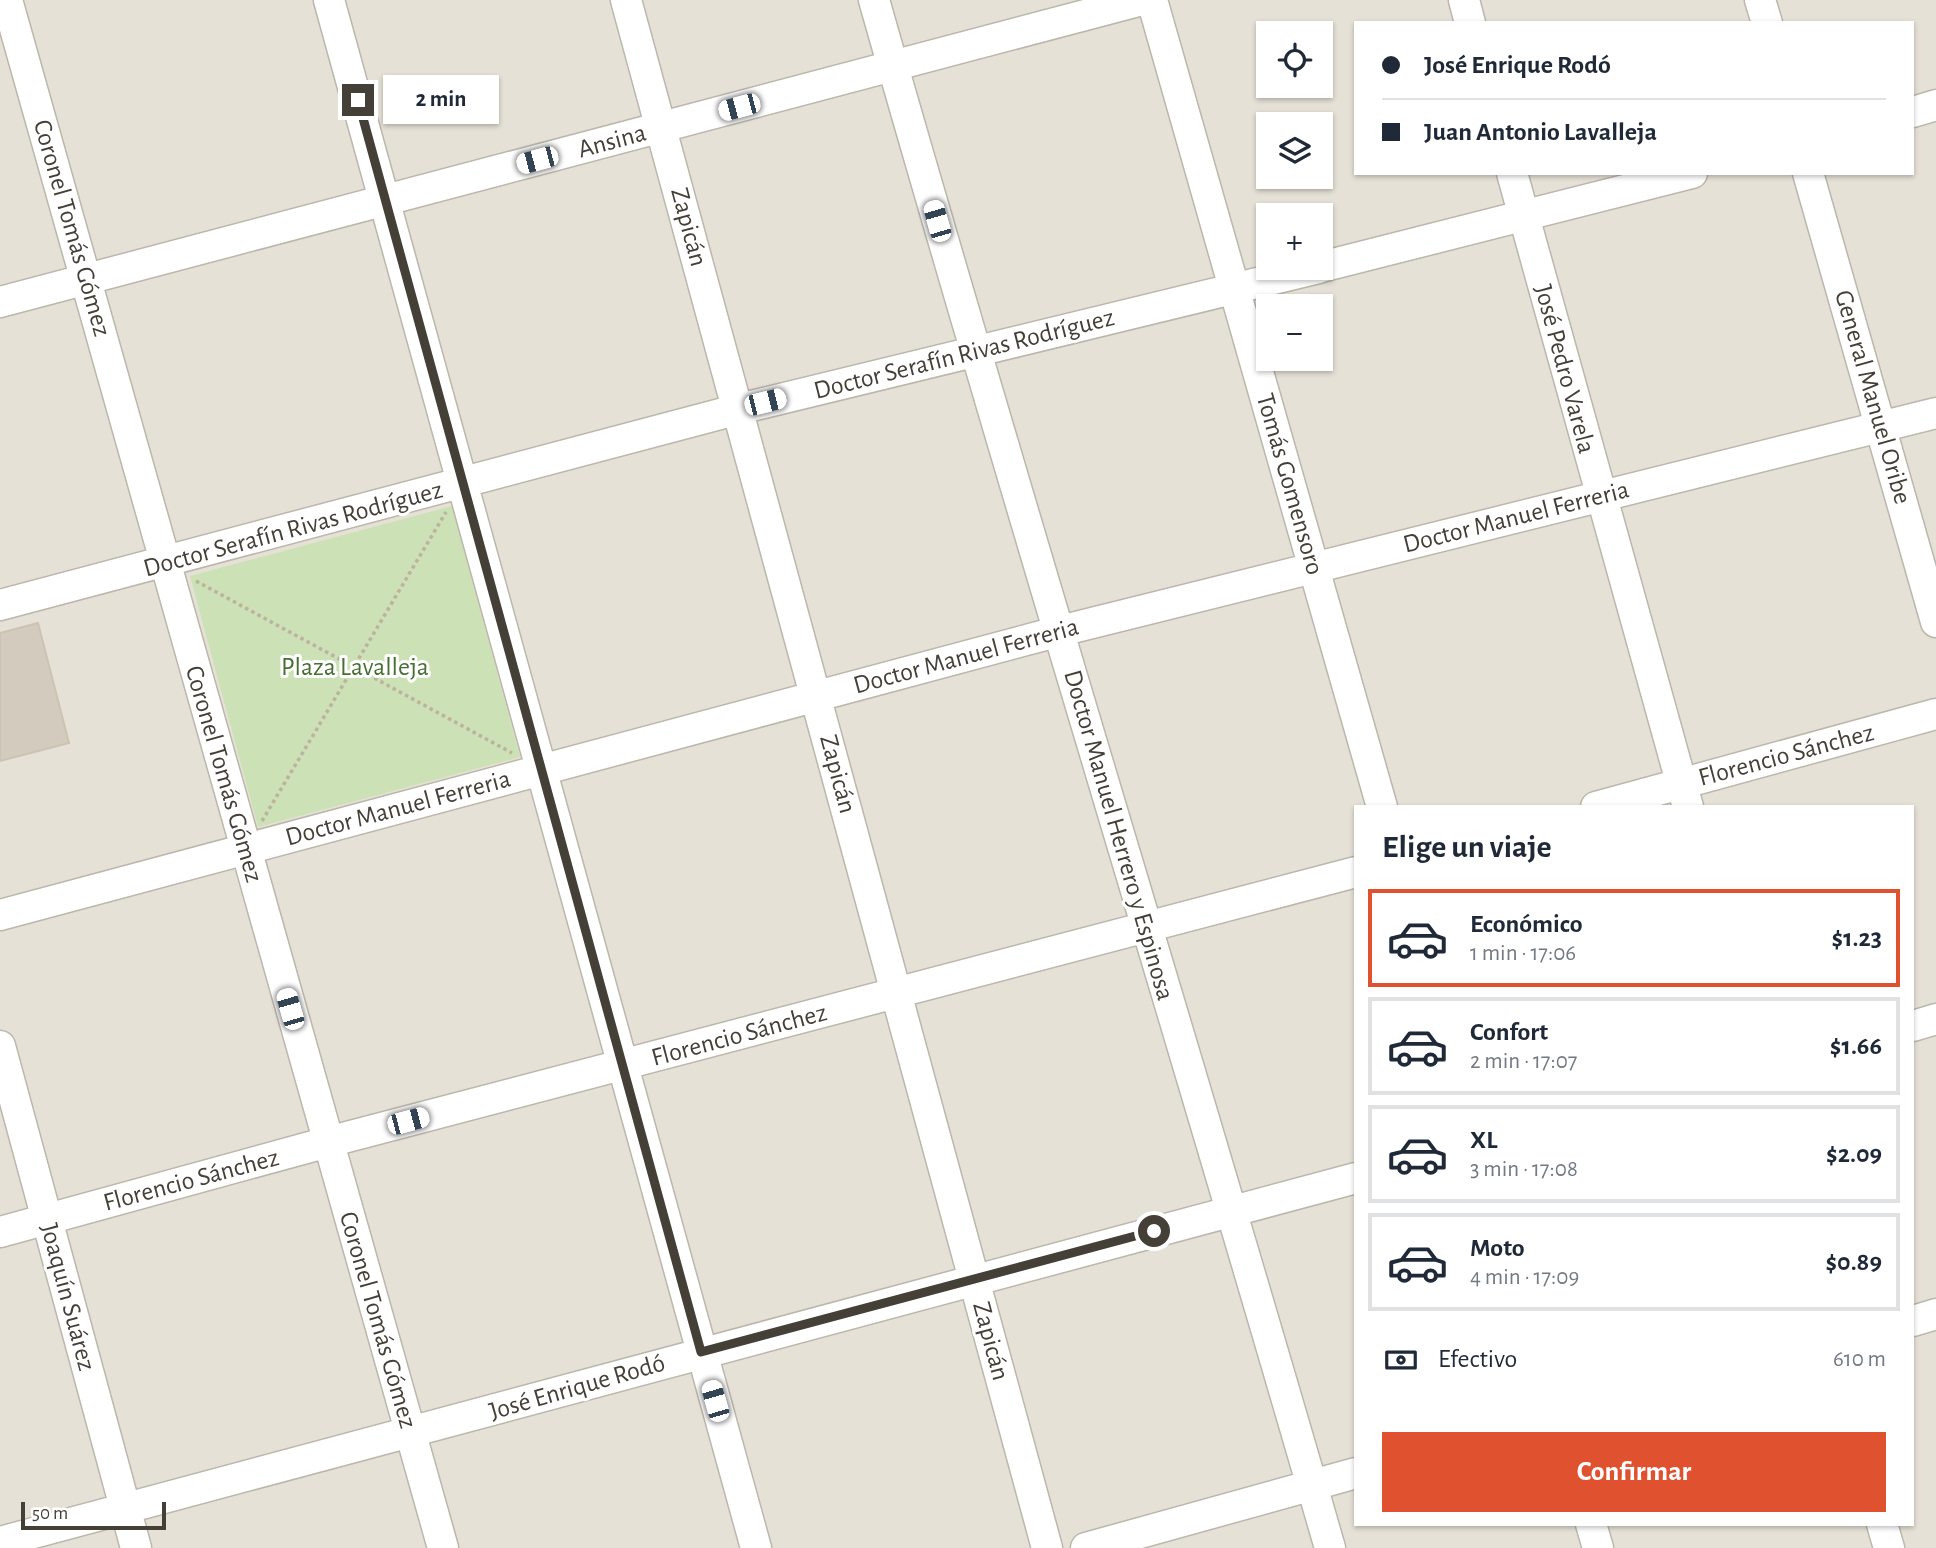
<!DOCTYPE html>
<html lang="es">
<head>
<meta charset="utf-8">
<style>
  :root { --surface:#fff; --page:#f2f2f3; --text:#1f2937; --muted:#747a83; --line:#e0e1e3; --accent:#e05130 }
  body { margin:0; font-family:"Alegreya Sans",sans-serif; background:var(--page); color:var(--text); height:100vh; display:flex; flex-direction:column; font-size:26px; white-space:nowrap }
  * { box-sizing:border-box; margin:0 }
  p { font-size:23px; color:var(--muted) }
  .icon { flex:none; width:38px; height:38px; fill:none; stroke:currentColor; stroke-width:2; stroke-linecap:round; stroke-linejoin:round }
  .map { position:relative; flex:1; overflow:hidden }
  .sheet { position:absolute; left:1354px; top:805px; width:560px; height:721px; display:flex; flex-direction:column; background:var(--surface); border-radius:0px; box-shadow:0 2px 5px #0004 }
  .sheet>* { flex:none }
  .banner { position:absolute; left:1354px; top:21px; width:560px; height:154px; border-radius:0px; box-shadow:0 2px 5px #0004; display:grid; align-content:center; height:154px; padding:0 28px; background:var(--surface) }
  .controls { position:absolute; left:1256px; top:21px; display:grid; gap:14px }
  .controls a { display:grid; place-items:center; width:77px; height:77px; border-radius:0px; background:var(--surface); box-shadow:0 2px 5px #0004; font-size:35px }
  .scale { position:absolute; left:21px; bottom:18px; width:145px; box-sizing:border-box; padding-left:7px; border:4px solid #443f37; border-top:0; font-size:19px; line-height:24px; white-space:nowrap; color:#443f37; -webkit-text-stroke:5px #fff; paint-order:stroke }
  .end { position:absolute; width:32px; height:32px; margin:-16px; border:9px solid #443f37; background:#fff; box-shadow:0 0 0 4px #fff }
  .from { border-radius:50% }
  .bubble { position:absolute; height:49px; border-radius:0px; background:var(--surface); box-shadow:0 2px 5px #0004; font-size:23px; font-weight:700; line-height:49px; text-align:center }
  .car { position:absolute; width:21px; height:42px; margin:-21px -10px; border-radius:9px; box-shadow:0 0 5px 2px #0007; background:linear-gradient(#fff 24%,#345 0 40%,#fff 0 76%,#345 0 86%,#fff 0) }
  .banner b { display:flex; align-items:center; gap:24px; height:66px; font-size:26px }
  .banner b+b { border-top:2px solid var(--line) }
  .banner i { width:18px; height:18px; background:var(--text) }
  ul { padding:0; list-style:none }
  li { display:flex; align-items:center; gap:21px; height:98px; margin:0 14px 10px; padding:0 14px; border:4px solid var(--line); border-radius:0px }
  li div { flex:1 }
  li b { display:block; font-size:26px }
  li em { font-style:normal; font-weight:700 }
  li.active { border-color:var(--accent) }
  li>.icon { width:63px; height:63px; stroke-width:1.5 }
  h2 { padding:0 28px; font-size:32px; line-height:84px }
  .pay { display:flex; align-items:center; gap:18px; height:77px; padding:0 28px; font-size:26px }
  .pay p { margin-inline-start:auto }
  .cta { display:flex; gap:14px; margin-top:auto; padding:14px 28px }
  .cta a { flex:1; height:80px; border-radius:0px; background:var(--accent); color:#fff; font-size:28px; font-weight:700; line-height:80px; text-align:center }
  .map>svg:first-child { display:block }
  .residential { fill:#e5e1d6; fill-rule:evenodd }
  .green { fill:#cce1b5 }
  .building { fill:#d2cbbe; stroke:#ccc3b2; stroke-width:2 }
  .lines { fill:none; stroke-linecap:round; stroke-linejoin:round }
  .minor-casing { stroke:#bcb7ab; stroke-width:33 }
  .path { stroke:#bcb29e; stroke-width:3.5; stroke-dasharray:3.5 3.5; stroke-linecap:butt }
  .minor { stroke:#fff; stroke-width:30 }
  .route { stroke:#443f37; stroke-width:9 }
  .labels { text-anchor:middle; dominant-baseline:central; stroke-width:6; stroke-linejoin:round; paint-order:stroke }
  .street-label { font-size:26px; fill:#443f37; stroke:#fff }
  .park-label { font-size:26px; fill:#476f32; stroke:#fff }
</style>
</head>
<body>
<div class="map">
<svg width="1936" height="1548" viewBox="0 0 1936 1548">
  <rect width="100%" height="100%" fill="#f2efe8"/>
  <path class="residential" d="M 0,0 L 1936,0 L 1936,1548 L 0,1548 ZM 1356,23 L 1913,23 L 1913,173 L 1356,173 ZM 1269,33 L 1321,33 L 1321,86 L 1269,86 ZM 1269,124 L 1321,124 L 1321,177 L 1269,177 ZM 1269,215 L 1321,215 L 1321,268 L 1269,268 ZM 1269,306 L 1321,306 L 1321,359 L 1269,359 ZM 1356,807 L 1913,807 L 1913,1524 L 1356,1524 Z"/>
  <path class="green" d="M 452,506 L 520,757 L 258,827 L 190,576 Z"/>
  <path class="building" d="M 38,623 L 69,743 L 0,761 L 0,633 Z"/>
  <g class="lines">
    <g class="minor-casing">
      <path id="minor" d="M 7,0 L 443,1548
        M 329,0 L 756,1548
        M 626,0 L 1047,1548
        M 874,0 C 1021,518 1181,1031 1330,1548
        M 1152,0 L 1382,807
        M 1464,0 L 1470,23
        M 1760,0 L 1767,23
        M 1913,112 L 1936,105
        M 1512,173 L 1688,807
        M 1808,173 L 1936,622
        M 1321,267 L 1692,173
        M 0,302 L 1142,0
        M 0,605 L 739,409 L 1319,268
        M 1596,807 L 1936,714
        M 0,915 L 1060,631 L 1936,413
        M 1913,1026 L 1936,1019
        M 0,1046 L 136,1548
        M 0,1232 L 328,1142 L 1356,872
        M 1913,1321 L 1936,1314
        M 1591,1524 L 1598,1548
        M 1882,1524 L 1889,1548
        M 0,1542 L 1356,1178
        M 1086,1548 L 1356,1473"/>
    </g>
    <path class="path" d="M 196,581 L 512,753
      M 262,821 L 446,512"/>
    <use href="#minor" class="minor"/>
  </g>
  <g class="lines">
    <path class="route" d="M 358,100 L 701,1352 L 1154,1231"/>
  </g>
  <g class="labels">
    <g class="street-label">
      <text transform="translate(612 141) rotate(-15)">Ansina</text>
      <text transform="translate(689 227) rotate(75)">Zapicán</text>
      <text transform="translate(72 228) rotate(74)">Coronel Tomás Gómez</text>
      <text transform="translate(964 354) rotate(-14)">Doctor Serafín Rivas Rodríguez</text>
      <text transform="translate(1565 369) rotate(75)">José Pedro Varela</text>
      <text transform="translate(1873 397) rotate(74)">General Manuel Oribe</text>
      <text transform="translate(1290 484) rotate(74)">Tomás Gomensoro</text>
      <text transform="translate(1516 517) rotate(-14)">Doctor Manuel Ferreria</text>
      <text transform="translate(293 529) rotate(-15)">Doctor Serafín Rivas Rodríguez</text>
      <text transform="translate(966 656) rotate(-15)">Doctor Manuel Ferreria</text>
      <text transform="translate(1786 755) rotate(-15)">Florencio Sánchez</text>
      <text transform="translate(224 774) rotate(74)">Coronel Tomás Gómez</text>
      <text transform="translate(838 774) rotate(75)">Zapicán</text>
      <text transform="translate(398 808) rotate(-15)">Doctor Manuel Ferreria</text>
      <text transform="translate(1119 835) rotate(74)">Doctor Manuel Herrero y Espinosa</text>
      <text transform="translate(739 1035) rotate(-15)">Florencio Sánchez</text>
      <text transform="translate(191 1180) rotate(-15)">Florencio Sánchez</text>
      <text transform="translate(68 1297) rotate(75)">Joaquín Suárez</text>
      <text transform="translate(378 1320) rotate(74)">Coronel Tomás Gómez</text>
      <text transform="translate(991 1341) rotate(75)">Zapicán</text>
      <text transform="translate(577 1387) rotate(-16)">José Enrique Rodó</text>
    </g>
    <g class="park-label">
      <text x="355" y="667">Plaza Lavalleja</text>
    </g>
  </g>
</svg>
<div class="controls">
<a><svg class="icon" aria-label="locate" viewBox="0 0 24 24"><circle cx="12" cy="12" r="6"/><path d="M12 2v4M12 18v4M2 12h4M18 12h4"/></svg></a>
<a><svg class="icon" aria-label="layers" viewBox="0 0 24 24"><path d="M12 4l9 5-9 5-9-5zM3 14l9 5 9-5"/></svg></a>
<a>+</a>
<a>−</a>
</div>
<div class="scale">50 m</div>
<i class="end from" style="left:1154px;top:1231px"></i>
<i class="end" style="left:358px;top:100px"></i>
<div class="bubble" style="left:383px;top:75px;width:116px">2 min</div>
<i class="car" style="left:739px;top:107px;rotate:255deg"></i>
<i class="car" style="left:537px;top:160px;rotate:255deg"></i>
<i class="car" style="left:937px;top:221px;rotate:344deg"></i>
<i class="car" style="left:765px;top:402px;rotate:76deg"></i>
<i class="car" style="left:290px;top:1009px;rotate:344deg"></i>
<i class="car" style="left:408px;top:1121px;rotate:75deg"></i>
<i class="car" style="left:715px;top:1401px;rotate:344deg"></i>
<div class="banner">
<b><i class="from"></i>José Enrique Rodó</b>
<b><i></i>Juan Antonio Lavalleja</b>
</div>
<section class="sheet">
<h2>Elige un viaje</h2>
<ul>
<li class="active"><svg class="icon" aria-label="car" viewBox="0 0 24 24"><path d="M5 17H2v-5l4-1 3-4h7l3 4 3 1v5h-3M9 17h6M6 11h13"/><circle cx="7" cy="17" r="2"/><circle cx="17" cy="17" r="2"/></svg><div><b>Económico</b><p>1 min · 17:06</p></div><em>$1.23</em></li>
<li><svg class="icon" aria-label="car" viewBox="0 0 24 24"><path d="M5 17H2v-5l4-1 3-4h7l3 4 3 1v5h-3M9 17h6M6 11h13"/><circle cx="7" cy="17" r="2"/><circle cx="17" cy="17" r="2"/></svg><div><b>Confort</b><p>2 min · 17:07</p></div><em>$1.66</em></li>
<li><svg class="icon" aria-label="car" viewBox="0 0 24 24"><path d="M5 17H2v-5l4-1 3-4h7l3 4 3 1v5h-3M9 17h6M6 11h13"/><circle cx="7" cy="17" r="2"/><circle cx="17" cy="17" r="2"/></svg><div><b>XL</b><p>3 min · 17:08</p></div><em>$2.09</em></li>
<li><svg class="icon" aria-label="car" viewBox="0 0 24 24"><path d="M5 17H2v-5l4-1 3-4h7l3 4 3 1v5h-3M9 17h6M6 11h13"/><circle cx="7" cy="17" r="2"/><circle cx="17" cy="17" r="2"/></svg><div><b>Moto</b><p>4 min · 17:09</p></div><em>$0.89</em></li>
</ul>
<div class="pay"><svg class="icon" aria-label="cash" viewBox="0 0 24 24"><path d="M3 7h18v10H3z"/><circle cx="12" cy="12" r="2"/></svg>Efectivo<p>610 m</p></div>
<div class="cta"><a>Confirmar</a></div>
</section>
</div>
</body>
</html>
